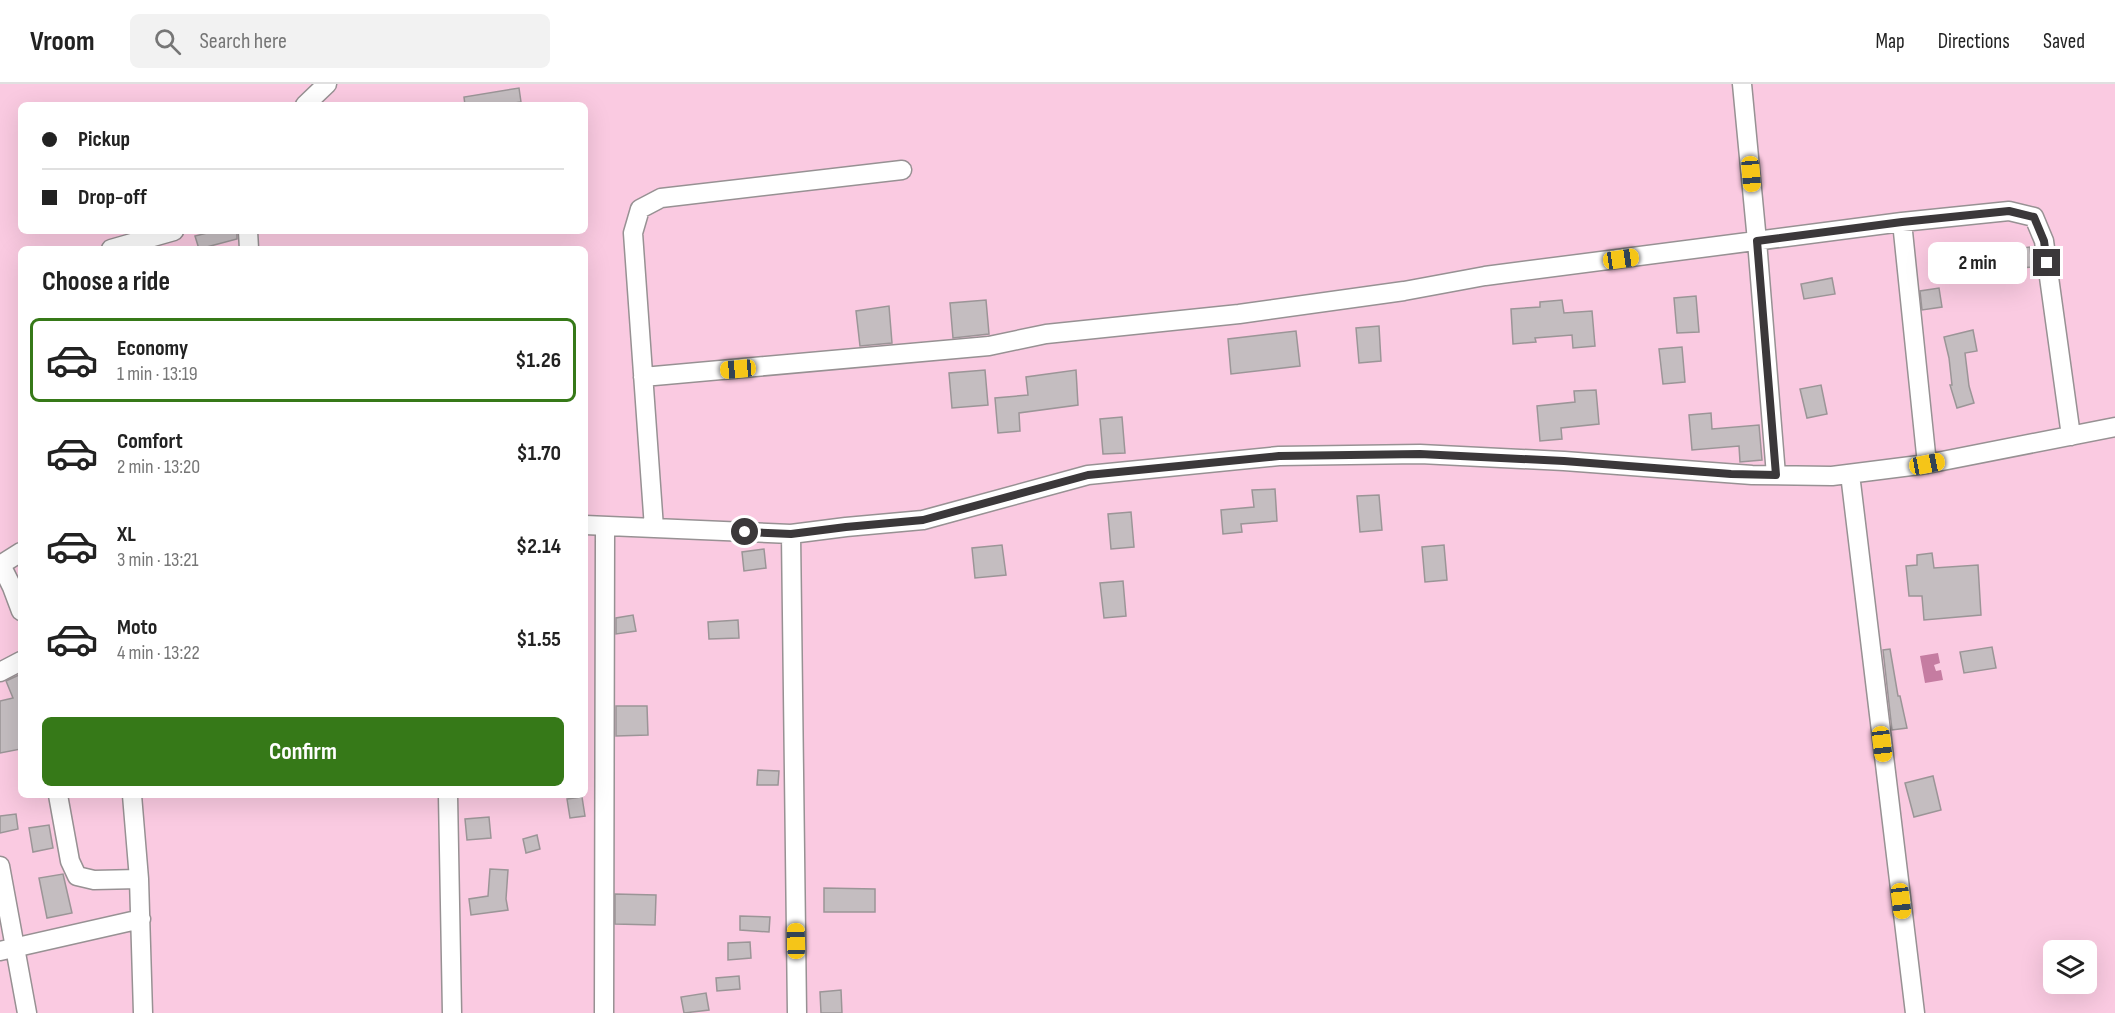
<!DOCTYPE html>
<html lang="en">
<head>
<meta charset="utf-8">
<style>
  :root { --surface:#fff; --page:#f2f2f2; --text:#222; --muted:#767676; --line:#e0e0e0; --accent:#367918 }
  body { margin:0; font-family:"Sofia Sans Condensed",sans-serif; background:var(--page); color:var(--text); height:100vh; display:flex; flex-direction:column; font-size:22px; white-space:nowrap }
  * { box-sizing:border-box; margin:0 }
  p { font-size:20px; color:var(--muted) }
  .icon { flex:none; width:33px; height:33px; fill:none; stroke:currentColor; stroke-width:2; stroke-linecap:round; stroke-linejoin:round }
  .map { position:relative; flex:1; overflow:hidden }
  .panel { position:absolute; left:18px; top:162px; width:570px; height:552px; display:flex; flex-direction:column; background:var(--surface); border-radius:9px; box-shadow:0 6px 24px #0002 }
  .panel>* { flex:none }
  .top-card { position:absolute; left:18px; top:18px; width:570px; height:132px; border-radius:9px; box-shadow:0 6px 24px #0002; display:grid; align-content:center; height:132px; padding:0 24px; background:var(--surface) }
  .buttons { position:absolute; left:2043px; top:856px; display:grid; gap:12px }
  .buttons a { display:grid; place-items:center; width:54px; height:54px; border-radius:9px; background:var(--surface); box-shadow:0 6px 24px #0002; font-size:30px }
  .end { position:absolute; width:27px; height:27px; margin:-14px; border:8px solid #3b383a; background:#fff; box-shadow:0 0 0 3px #fff }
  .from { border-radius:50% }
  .bubble { position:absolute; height:42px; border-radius:9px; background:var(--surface); box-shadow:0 6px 24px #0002; font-size:20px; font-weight:700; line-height:42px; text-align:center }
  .car { position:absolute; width:18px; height:36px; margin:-18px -9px; border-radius:8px; box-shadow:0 0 4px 2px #0007; background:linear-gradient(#f5c518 24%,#345 0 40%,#f5c518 0 76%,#345 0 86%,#f5c518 0) }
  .top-card b { display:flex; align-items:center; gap:21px; height:57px; font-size:22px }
  .top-card b+b { border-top:2px solid var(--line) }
  .top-card i { width:15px; height:15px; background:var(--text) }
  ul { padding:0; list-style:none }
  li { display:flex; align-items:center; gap:18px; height:84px; margin:0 12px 9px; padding:0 12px; border:3px solid transparent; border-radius:9px }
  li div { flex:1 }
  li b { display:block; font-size:22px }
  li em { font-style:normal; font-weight:700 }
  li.on { border-color:var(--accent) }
  li>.icon { width:54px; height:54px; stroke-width:1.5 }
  h2 { padding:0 24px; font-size:27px; line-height:72px }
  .cta { display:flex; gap:12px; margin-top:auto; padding:12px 24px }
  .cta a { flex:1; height:69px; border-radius:9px; background:var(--accent); color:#fff; font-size:24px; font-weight:700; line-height:69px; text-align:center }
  header { display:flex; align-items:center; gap:36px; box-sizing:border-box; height:84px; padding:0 30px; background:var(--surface); border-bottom:2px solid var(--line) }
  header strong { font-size:28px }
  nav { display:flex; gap:33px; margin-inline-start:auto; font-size:21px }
  .search { width:420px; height:54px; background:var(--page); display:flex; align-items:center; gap:15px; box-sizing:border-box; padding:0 21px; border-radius:9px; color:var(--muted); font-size:22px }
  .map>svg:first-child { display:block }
  .green { fill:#facae1; fill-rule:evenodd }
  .water { fill:#c57ca1 }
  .building { fill:#c4bdc0; stroke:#9b9597; stroke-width:1.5 }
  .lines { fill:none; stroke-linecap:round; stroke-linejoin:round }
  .minor-casing { stroke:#979193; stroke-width:21 }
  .minor { stroke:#fff; stroke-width:18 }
  .route { stroke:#3b383a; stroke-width:8 }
</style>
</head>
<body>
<header>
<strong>Vroom</strong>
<div class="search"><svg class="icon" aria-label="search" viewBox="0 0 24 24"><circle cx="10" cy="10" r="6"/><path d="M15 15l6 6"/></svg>Search here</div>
<nav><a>Map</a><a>Directions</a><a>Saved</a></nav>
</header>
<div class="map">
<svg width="2115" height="929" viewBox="0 0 2115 929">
  <rect width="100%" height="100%" fill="#f5eef1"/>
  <path class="green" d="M 0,0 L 2115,0 L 2115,929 L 0,929 ZM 21,21 L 585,21 L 585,147 L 21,147 ZM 21,165 L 585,165 L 585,711 L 21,711 ZM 2054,867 L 2086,867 L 2086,900 L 2054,900 Z"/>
  <path class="water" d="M 1938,569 L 1940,579 L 1934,581 L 1936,587 L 1941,586 L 1943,596 L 1925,599 L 1920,572 Z"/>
  <path class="building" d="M 519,4 L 521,18 L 501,21 L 465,21 L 464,13 Z
    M 215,147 L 237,147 L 237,155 L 199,165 L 195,152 Z
    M 2030,163 L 2032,183 L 2008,185 L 2006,166 Z
    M 1832,194 L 1835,210 L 1804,215 L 1801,200 Z
    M 1939,204 L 1942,223 L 1922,226 L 1920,207 Z
    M 1696,212 L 1699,248 L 1677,249 L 1674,214 Z
    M 986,216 L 989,250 L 953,254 L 950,219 Z
    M 1562,216 L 1564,229 L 1592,227 L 1595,262 L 1573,264 L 1572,251 L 1535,254 L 1536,258 L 1513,260 L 1511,225 L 1540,223 L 1540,218 Z
    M 889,222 L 892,259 L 860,262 L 856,227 Z
    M 1379,242 L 1381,277 L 1359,279 L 1356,244 Z
    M 1973,246 L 1977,267 L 1965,269 L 1969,302 L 1974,319 L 1957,324 L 1950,301 L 1952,301 L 1949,274 L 1944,253 Z
    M 1296,247 L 1300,282 L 1231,290 L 1228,255 Z
    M 1682,263 L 1685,298 L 1663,300 L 1659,265 Z
    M 985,286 L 988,321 L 952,324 L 949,289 Z
    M 1076,286 L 1078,321 L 1019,329 L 1020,347 L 998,349 L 995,314 L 1028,311 L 1026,293 Z
    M 1821,301 L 1827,330 L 1807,334 L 1800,305 Z
    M 1596,306 L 1599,340 L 1561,344 L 1562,355 L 1540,357 L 1537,322 L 1575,318 L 1574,307 Z
    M 1711,329 L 1712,345 L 1759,341 L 1762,376 L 1740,378 L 1739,362 L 1692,366 L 1689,331 Z
    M 1122,333 L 1125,369 L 1103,370 L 1100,335 Z
    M 1275,405 L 1277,437 L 1241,440 L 1242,448 L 1223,450 L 1221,426 L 1254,423 L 1252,406 Z
    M 1379,411 L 1382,446 L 1360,448 L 1357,412 Z
    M 1131,428 L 1134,463 L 1111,465 L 1108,430 Z
    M 1002,461 L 1006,491 L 975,494 L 972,464 Z
    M 1444,461 L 1447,496 L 1425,498 L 1422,463 Z
    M 764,465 L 766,484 L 744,487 L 742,468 Z
    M 1932,469 L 1934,484 L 1978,481 L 1981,531 L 1924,536 L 1922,512 L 1909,512 L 1906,482 L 1917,481 L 1917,471 Z
    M 1123,497 L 1126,532 L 1104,534 L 1100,499 Z
    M 633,531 L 636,547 L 616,550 L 616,534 Z
    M 738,536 L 739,554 L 709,555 L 708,538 Z
    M 1992,563 L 1996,584 L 1964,589 L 1960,568 Z
    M 1890,565 L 1898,612 L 1900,612 L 1907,644 L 1892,646 L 1883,566 Z
    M 21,590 L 21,665 L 0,669 L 0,617 L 13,614 L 6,597 Z
    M 616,622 L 647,622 L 648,651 L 616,652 Z
    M 758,686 L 779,687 L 778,701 L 757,701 Z
    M 1933,692 L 1941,726 L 1914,733 L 1905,699 Z
    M 582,713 L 585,732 L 570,734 L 567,715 Z
    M 16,730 L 18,745 L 0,749 L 0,732 Z
    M 489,733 L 491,754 L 467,756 L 465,735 Z
    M 49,741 L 53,764 L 33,768 L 29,744 Z
    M 537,751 L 540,765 L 526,769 L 523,755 Z
    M 490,785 L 508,786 L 506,815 L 508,826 L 471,831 L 469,815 L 488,812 Z
    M 63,790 L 72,829 L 47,834 L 39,794 Z
    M 824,804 L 875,805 L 875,828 L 824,828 Z
    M 615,810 L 656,811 L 655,841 L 615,840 Z
    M 740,832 L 770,833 L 769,848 L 740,846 Z
    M 750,858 L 751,874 L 728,876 L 728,859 Z
    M 739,892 L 740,905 L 717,907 L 716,894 Z
    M 841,906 L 842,929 L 821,929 L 820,908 Z
    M 706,909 L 709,926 L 684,929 L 681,913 Z"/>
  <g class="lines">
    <g class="minor-casing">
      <path id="minor" d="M 1742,0 L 1757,157 L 1776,391
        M 305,21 L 327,0
        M 1902,138 L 1927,380
        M 248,147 L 249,165
        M 111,165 L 174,147
        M 643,293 L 989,262 L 1046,250 L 1239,230 L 1404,207 L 1485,192 L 1902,138 L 2009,127 L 2034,133 L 2044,157 L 2071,352
        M 1850,390 L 1915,929
        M 585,441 L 791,450 L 846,443 L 923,436 L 1088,391 L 1279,372 L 1420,370 L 1564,377 L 1752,391 L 1832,392 L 1927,380 L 2115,343
        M 654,444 L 633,149 L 640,125 L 661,114 L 902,86
        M 791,450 L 797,929
        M 0,481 L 21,468
        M 1,481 L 12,503 L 21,527
        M 0,588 L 21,577
        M 58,711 L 70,777 L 77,792 L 94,796 L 139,795
        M 132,711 L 139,795 L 143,929
        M 448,711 L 452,929
        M 0,782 L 27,929
        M 0,867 L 141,835
        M 604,929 L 605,443"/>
    </g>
    <use href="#minor" class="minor"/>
  </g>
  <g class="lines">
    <path class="route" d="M 745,448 L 791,450 L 846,443 L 923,436 L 1088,391 L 1279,372 L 1420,370 L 1564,377 L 1731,390 L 1776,391 L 1757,157 L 1902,138 L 2009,127 L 2034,133 L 2044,157 L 2047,179"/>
  </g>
</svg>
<div class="buttons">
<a><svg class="icon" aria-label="layers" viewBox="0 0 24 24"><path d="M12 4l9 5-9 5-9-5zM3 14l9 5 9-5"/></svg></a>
</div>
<i class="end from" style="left:745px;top:448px"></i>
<i class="end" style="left:2047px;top:179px"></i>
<div class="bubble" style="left:1928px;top:158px;width:99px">2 min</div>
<i class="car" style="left:1751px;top:90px;rotate:175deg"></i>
<i class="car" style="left:1621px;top:175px;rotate:82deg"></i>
<i class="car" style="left:738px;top:285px;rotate:265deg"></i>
<i class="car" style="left:1927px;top:380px;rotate:79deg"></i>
<i class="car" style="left:1882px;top:660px;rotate:173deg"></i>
<i class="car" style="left:1901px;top:817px;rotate:173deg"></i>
<i class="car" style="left:796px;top:857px;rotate:359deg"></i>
<div class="top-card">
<b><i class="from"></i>Pickup</b>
<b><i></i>Drop-off</b>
</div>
<section class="panel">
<h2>Choose a ride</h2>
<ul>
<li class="on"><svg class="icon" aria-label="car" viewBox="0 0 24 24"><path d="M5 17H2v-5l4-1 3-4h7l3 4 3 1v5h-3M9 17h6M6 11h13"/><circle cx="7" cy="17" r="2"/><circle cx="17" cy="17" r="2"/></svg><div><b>Economy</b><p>1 min · 13:19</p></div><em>$1.26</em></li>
<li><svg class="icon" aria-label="car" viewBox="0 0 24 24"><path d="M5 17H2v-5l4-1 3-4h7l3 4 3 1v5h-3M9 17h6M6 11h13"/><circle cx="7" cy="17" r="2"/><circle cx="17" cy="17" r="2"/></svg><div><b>Comfort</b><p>2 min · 13:20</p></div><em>$1.70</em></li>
<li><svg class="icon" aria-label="car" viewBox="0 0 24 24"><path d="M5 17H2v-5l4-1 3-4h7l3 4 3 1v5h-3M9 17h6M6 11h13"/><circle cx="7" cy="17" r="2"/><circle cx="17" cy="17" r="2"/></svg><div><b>XL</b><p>3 min · 13:21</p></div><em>$2.14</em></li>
<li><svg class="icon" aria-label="car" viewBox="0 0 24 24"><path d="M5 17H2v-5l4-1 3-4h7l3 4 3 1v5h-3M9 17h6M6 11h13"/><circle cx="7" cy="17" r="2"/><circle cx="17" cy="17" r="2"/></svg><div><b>Moto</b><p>4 min · 13:22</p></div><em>$1.55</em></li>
</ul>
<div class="cta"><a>Confirm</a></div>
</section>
</div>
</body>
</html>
